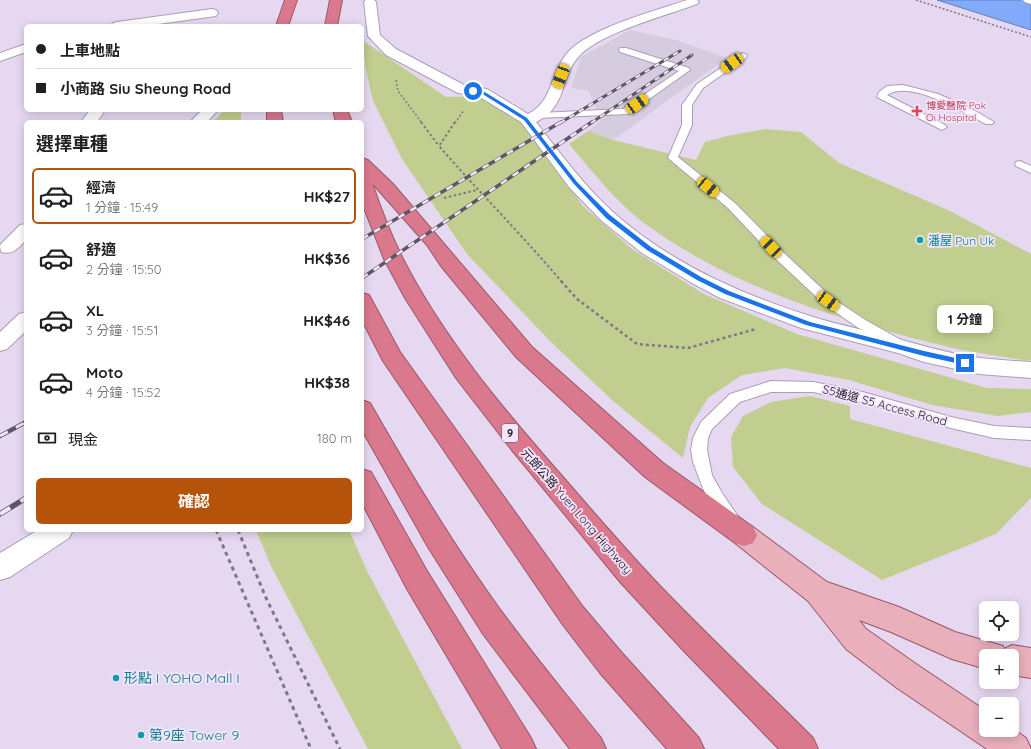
<!DOCTYPE html>
<html lang="zh-TW">
<head>
<meta charset="utf-8">
<style>
  :root { --surface:#fff; --page:#f6f6f6; --text:#202124; --muted:#757577; --line:#e0e0e0; --accent:#b45309 }
  body { margin:0; font-family:Quicksand,"Noto Sans TC",sans-serif; background:var(--page); color:var(--text); height:100vh; display:flex; flex-direction:column; font-size:15px; white-space:nowrap }
  * { box-sizing:border-box; margin:0 }
  p { font-size:13px; color:var(--muted) }
  .icon { flex:none; width:22px; height:22px; fill:none; stroke:currentColor; stroke-width:2; stroke-linecap:round; stroke-linejoin:round }
  .map { position:relative; flex:1; overflow:hidden }
  .drawer { position:absolute; left:24px; top:120px; width:340px; height:412px; display:flex; flex-direction:column; background:var(--surface); border-radius:6px; box-shadow:0 2px 10px #0003 }
  .drawer>* { flex:none }
  .guide { position:absolute; left:24px; top:24px; width:340px; height:88px; border-radius:6px; box-shadow:0 2px 10px #0003; display:grid; align-content:center; height:88px; padding:0 12px; background:var(--surface) }
  .fabs { position:absolute; left:979px; top:601px; display:grid; gap:8px }
  .fabs a { display:grid; place-items:center; width:40px; height:40px; border-radius:6px; background:var(--surface); box-shadow:0 2px 10px #0003; font-size:20px }
  .end { position:absolute; width:18px; height:18px; margin:-9px; border:5px solid #1a73e8; background:#fff; box-shadow:0 0 0 2px #fff }
  .from { border-radius:50% }
  .bubble { position:absolute; height:28px; border-radius:6px; background:var(--surface); box-shadow:0 2px 10px #0003; font-size:13px; font-weight:700; line-height:28px; text-align:center }
  .car { position:absolute; width:12px; height:24px; margin:-12px -6px; border-radius:5px; box-shadow:0 0 3px 1px #0007; background:linear-gradient(#f5c518 24%,#345 0 40%,#f5c518 0 76%,#345 0 86%,#f5c518 0) }
  .guide b { display:flex; align-items:center; gap:14px; height:38px; font-size:15px }
  .guide b+b { border-top:1px solid var(--line) }
  .guide i { width:10px; height:10px; background:var(--text) }
  ul { padding:0; list-style:none }
  li { display:flex; align-items:center; gap:12px; height:56px; margin:0 8px 6px; padding:0 4px; border:2px solid transparent; border-radius:6px }
  li div { flex:1 }
  li b { display:block; font-size:15px }
  li em { font-style:normal; font-weight:700 }
  li.current { border-color:var(--accent) }
  li>.icon { width:36px; height:36px; stroke-width:1.5 }
  h2 { padding:0 12px; font-size:18px; line-height:48px }
  .pay { display:flex; align-items:center; gap:10px; height:44px; padding:0 12px; font-size:15px }
  .pay p { margin-inline-start:auto }
  .button { display:flex; gap:8px; margin-top:auto; padding:8px 12px }
  .button a { flex:1; height:46px; border-radius:6px; background:var(--accent); color:#fff; font-size:16px; font-weight:700; line-height:46px; text-align:center }
  .map>svg:first-child { display:block }
  .industrial { fill:#d6cce0 }
  .green { fill:#c1ce90 }
  .water { fill:#81aafa; stroke:#647fba }
  .lines { fill:none; stroke-linecap:round; stroke-linejoin:round }
  .lane-casing { stroke:#ab9eb4; stroke-width:2 }
  .street-casing { stroke:#ab9eb4; stroke-width:2 }
  .primary-casing { stroke:#995869; stroke-width:2 }
  .highway-casing { stroke:#995869; stroke-width:2 }
  .path-far3 { stroke:#7f7686; stroke-width:1.5; stroke-dasharray:2 2; stroke-linecap:butt }
  .path-far2 { stroke:#7f7686; stroke-width:2; stroke-dasharray:2.5 2.5; stroke-linecap:butt }
  .path-far1 { stroke:#7f7686; stroke-width:2.5; stroke-dasharray:3 3; stroke-linecap:butt }
  .path { stroke:#7f7686; stroke-width:3; stroke-dasharray:4 4; stroke-linecap:butt }
  .lane { fill:#fff; fill-rule:evenodd }
  .street { fill:#fff; fill-rule:evenodd }
  .primary { fill:#e9afbb; fill-rule:evenodd }
  .highway { fill:#da798e; fill-rule:evenodd }
  .rail-far3-casing { stroke:#5e5663; stroke-width:3 }
  .rail-far2-casing { stroke:#5e5663; stroke-width:3.5 }
  .rail-far1-casing { stroke:#5e5663; stroke-width:4.5 }
  .rail-casing { stroke:#5e5663; stroke-width:5.5 }
  .rail-far3 { stroke:#f3e5fd; stroke-width:2; stroke-dasharray:5.5; stroke-linecap:butt }
  .rail-far2 { stroke:#f3e5fd; stroke-width:2.5; stroke-dasharray:7; stroke-linecap:butt }
  .rail-far1 { stroke:#f3e5fd; stroke-width:3; stroke-dasharray:9; stroke-linecap:butt }
  .rail { stroke:#f3e5fd; stroke-width:4; stroke-dasharray:12; stroke-linecap:butt }
  .route { fill:#1a73e8 }
  .health-dot { fill:#e0444e; stroke:#f3e5fd; stroke-width:1.5 }
  .culture-dot { fill:#0f9aa8; stroke:#f3e5fd; stroke-width:1.5 }
  .labels { text-anchor:middle; dominant-baseline:central; stroke-width:3.5; stroke-linejoin:round; paint-order:stroke }
  .far-health-label { font-size:10px; fill:#be3a42; stroke:#f3e5fd; text-anchor:start }
  .shield { fill:#f3e5fd; stroke:#5f5864; stroke-width:1 }
  .shield-label { font-size:11px; font-weight:bold; fill:#201b23 }
  .culture-label { font-size:12px; fill:#0d838f; stroke:#f3e5fd; text-anchor:start }
  .street-label { font-size:12px; fill:#201b23; stroke:#f3e5fd }
  .near-culture-label { font-size:14px; fill:#0d838f; stroke:#f3e5fd; text-anchor:start }
</style>
</head>
<body>
<div class="map">
<svg width="1031" height="749" viewBox="0 0 1031 749">
  <rect width="100%" height="100%" fill="#e6d8f0"/>
  <path class="industrial" d="M 630,30 L 676,40 L 727,58 L 613,140 L 588,131 L 601,121 L 589,91 L 571,88 L 581,57 Z"/>
  <path class="green" d="M 362,40 L 446,97 L 482,96 L 524,122 L 583,206 L 632,249 L 704,294 L 797,334 L 987,388 L 1031,389 L 1031,412 L 998,416 L 932,405 L 849,380 L 785,368 L 742,375 L 708,398 L 690,427 L 683,458 L 613,401 L 550,341 L 467,254 L 402,159 L 373,101 L 366,70 Z
    M 224,110 L 241,110 L 241,122 L 213,122 Z
    M 765,129 L 801,132 L 839,163 L 948,210 L 1031,254 L 1031,360 C 1022,361 1013,358 1004,357 C 981,353 958,350 936,344 C 834,318 729,286 644,223 C 615,201 592,171 569,144 L 588,131 L 613,140 L 696,160 L 705,142 L 727,136 Z
    M 810,396 L 850,406 L 850,419 L 1031,468 L 1031,498 L 996,534 L 882,580 L 762,504 L 733,467 L 731,437 L 743,416 L 771,402 Z
    M 256,530 L 349,530 L 367,571 L 462,749 L 368,749 L 271,566 Z"/>
  <path class="water" d="M 937,0 L 1023,0 L 1031,2 L 1031,30 Z"/>
  <g class="lines">
    <g class="lane-casing">
      <path id="lane" d="M 620,48 L 626,48 L 689,68 L 690,70 L 628,114 L 537,118 L 535,116 L 537,114 L 540,113 L 623,109 L 679,71 L 620,52 L 619,50 Z
        M 743,53 L 746,54 L 747,56 L 746,58 L 703,88 L 692,105 L 692,125 L 678,157 L 736,204 L 785,254 L 832,298 L 867,321 L 901,340 L 903,343 L 901,346 L 896,348 L 891,346 L 857,327 L 824,304 L 777,260 L 728,208 L 668,158 L 682,125 L 682,105 L 697,84 Z
        M 903,85 L 938,94 L 970,108 L 994,122 L 992,124 L 986,124 C 963,112 910,79 887,95 L 945,125 L 947,127 L 942,130 L 877,97 L 879,92 L 887,86 Z
        M 1020,161 L 1031,166 L 1031,173 L 1016,166 L 1015,164 L 1016,162 Z
        M 771,381 L 813,382 L 859,391 L 951,417 L 994,426 L 1031,428 L 1031,440 L 994,438 L 951,428 L 859,401 L 813,392 L 771,392 L 740,402 L 712,429 L 708,438 L 707,450 L 712,475 L 722,493 L 739,518 L 737,523 L 731,525 L 725,523 L 704,491 L 693,462 L 691,450 L 693,438 L 701,422 L 730,394 Z"/>
    </g>
    <g class="street-casing">
      <path id="street" d="M 366,0 L 374,0 L 376,2 L 380,35 L 396,49 L 466,86 L 487,89 L 528,114 C 554,102 550,69 571,49 C 597,26 655,11 687,0 L 697,0 L 699,2 L 697,4 C 665,16 603,32 580,55 C 559,77 568,107 536,122 C 560,153 584,186 614,213 C 670,263 742,295 813,317 C 836,324 860,329 883,335 C 915,343 947,354 980,358 C 997,360 1014,361 1031,362 L 1031,378 L 979,374 L 924,362 L 898,353 L 801,328 L 720,298 L 692,283 L 642,253 L 602,221 L 569,187 L 521,122 L 478,96 L 458,93 L 386,55 L 368,36 L 364,2 Z
        M 1023,0 L 1031,0 L 1031,4 L 1025,2 Z
        M 212,9 L 216,10 L 218,13 L 216,16 L 144,26 L 111,26 L 113,23 L 117,22 Z
        M 26,44 L 26,52 L 0,61 L 0,53 Z
        M 90,110 L 105,110 L 97,122 L 81,122 Z
        M 202,110 L 218,110 L 207,122 L 190,122 Z
        M 26,224 L 26,240 C 18,248 14,255 1,252 L 0,246 L 1,244 L 20,225 Z
        M 26,312 L 26,331 L 7,349 L 0,351 L 0,332 L 19,314 Z
        M 38,530 L 73,530 L 69,538 L 10,577 L 0,580 L 0,553 Z"/>
    </g>
    <g class="primary-casing">
      <path id="primary" d="M 744,524 L 753,527 L 827,582 L 899,607 L 955,632 L 1003,646 L 1004,649 L 1012,645 L 1031,648 L 1031,678 L 1012,675 L 1012,656 L 986,656 L 986,669 L 952,659 L 891,632 L 859,620 L 866,629 L 919,666 L 986,711 L 986,730 L 1012,730 L 1012,728 L 1026,738 L 1031,749 L 987,749 L 897,688 L 846,649 L 808,601 L 735,543 L 731,535 L 735,527 Z"/>
    </g>
    <g class="highway-casing">
      <path id="highway" d="M 285,0 L 297,0 L 288,26 L 276,26 Z
        M 330,0 L 342,0 L 337,26 L 325,26 Z
        M 267,110 L 281,110 L 283,122 L 267,122 Z
        M 333,110 L 347,110 L 352,122 L 336,122 Z
        M 362,158 L 368,160 L 393,184 L 532,347 L 663,463 L 753,527 L 757,535 L 753,543 L 744,546 L 735,543 L 645,477 L 516,357 L 441,266 L 427,245 L 372,183 C 381,209 391,235 403,259 C 444,339 503,409 562,476 C 594,513 626,550 660,586 C 710,638 762,687 813,738 L 818,749 L 779,749 L 683,650 L 621,583 L 511,449 L 456,378 L 405,298 L 384,259 L 362,203 Z
        M 362,293 L 369,295 L 400,352 L 583,607 L 622,653 L 699,738 L 704,749 L 667,749 L 600,673 L 563,625 L 383,361 L 362,320 Z
        M 362,400 L 370,403 C 407,468 446,533 489,594 C 524,644 563,691 601,738 L 606,749 L 570,749 L 483,634 L 428,547 L 362,430 Z
        M 362,469 L 371,472 L 427,571 L 531,738 L 536,749 L 502,749 L 407,589 L 362,503 Z"/>
    </g>
    <path class="path-far3" d="M 916,0 L 1031,37
      M 396,80 L 398,91 L 422,123
      M 455,123 L 464,110"/>
    <path class="path-far2" d="M 421,122 L 439,146
      M 455,122 L 439,146 C 479,192 522,235 562,282
      M 444,198 L 477,190"/>
    <path class="path-far1" d="M 561,281 L 577,299 L 637,344 L 688,348 L 756,329"/>
    <path class="path" d="M 216,530 L 311,749
      M 238,530 L 266,598 L 340,749"/>
    <use href="#lane" class="lane"/>
    <use href="#street" class="street"/>
    <use href="#primary" class="primary"/>
    <use href="#highway" class="highway"/>
    <g class="rail-far3-casing">
      <path id="rail-far3" d="M 560,123 L 680,51
        M 591,123 L 692,55"/>
    </g>
    <g class="rail-far2-casing">
      <path id="rail-far2" d="M 362,239 L 561,122
        M 362,278 L 592,122"/>
    </g>
    <g class="rail-far1-casing">
      <path id="rail-far1" d="M 0,436 L 26,422"/>
    </g>
    <g class="rail-casing">
      <path id="rail" d="M 0,514 L 26,498"/>
    </g>
    <use href="#rail-far3" class="rail-far3"/>
    <use href="#rail-far2" class="rail-far2"/>
    <use href="#rail-far1" class="rail-far1"/>
    <use href="#rail" class="rail"/>
  </g>
  <path class="route" d="M 471,90 L 483,91 L 527,118 L 577,182 L 610,215 L 651,247 L 701,277 L 729,291 L 810,322 L 924,351 L 965,360 L 968,363 L 965,365 L 924,356 L 806,325 L 725,294 L 697,280 L 647,250 L 606,218 L 574,184 L 524,120 L 481,93 L 471,92 Z"/>
  <path class="health-dot" d="M915 105h4v4h4v4h-4v4h-4v-4h-4v-4h4z"/>
  <g class="culture-dot">
    <circle cx="920" cy="240" r="4"/>
    <circle cx="116" cy="678" r="4"/>
    <circle cx="141" cy="735" r="4"/>
  </g>
  <g class="labels">
    <g class="far-health-label">
      <text x="926" y="105">博愛醫院 Pok<tspan x="926" dy="12">Oi Hospital</tspan></text>
    </g>
    <rect class="shield" x="502" y="424" width="16" height="18" rx="3"/>
    <g class="shield-label">
      <text x="510" y="433">9</text>
    </g>
    <g class="culture-label">
      <text x="928" y="240">潘屋 Pun Uk</text>
    </g>
    <g class="street-label">
      <text transform="translate(885 405) rotate(15)">S5通道 S5 Access Road</text>
      <text transform="translate(577 511) rotate(49)">元朗公路 Yuen Long Highway</text>
    </g>
    <g class="near-culture-label">
      <text x="124" y="678">形點 I YOHO Mall I</text>
      <text x="149" y="735">第9座 Tower 9</text>
    </g>
  </g>
</svg>
<div class="fabs">
<a><svg class="icon" aria-label="locate" viewBox="0 0 24 24"><circle cx="12" cy="12" r="6"/><path d="M12 2v4M12 18v4M2 12h4M18 12h4"/></svg></a>
<a>+</a>
<a>−</a>
</div>
<i class="end from" style="left:473px;top:91px"></i>
<i class="end" style="left:965px;top:363px"></i>
<div class="bubble" style="left:937px;top:305px;width:56px">1 分鐘</div>
<i class="car" style="left:732px;top:63px;rotate:235deg"></i>
<i class="car" style="left:561px;top:76px;rotate:201deg"></i>
<i class="car" style="left:637px;top:104px;rotate:56deg"></i>
<i class="car" style="left:708px;top:187px;rotate:129deg"></i>
<i class="car" style="left:771px;top:247px;rotate:316deg"></i>
<i class="car" style="left:828px;top:301px;rotate:125deg"></i>
<div class="guide">
<b><i class="from"></i>上車地點</b>
<b><i></i>小商路 Siu Sheung Road</b>
</div>
<section class="drawer">
<h2>選擇車種</h2>
<ul>
<li class="current"><svg class="icon" aria-label="car" viewBox="0 0 24 24"><path d="M5 17H2v-5l4-1 3-4h7l3 4 3 1v5h-3M9 17h6M6 11h13"/><circle cx="7" cy="17" r="2"/><circle cx="17" cy="17" r="2"/></svg><div><b>經濟</b><p>1 分鐘 · 15:49</p></div><em>HK$27</em></li>
<li><svg class="icon" aria-label="car" viewBox="0 0 24 24"><path d="M5 17H2v-5l4-1 3-4h7l3 4 3 1v5h-3M9 17h6M6 11h13"/><circle cx="7" cy="17" r="2"/><circle cx="17" cy="17" r="2"/></svg><div><b>舒適</b><p>2 分鐘 · 15:50</p></div><em>HK$36</em></li>
<li><svg class="icon" aria-label="car" viewBox="0 0 24 24"><path d="M5 17H2v-5l4-1 3-4h7l3 4 3 1v5h-3M9 17h6M6 11h13"/><circle cx="7" cy="17" r="2"/><circle cx="17" cy="17" r="2"/></svg><div><b>XL</b><p>3 分鐘 · 15:51</p></div><em>HK$46</em></li>
<li><svg class="icon" aria-label="car" viewBox="0 0 24 24"><path d="M5 17H2v-5l4-1 3-4h7l3 4 3 1v5h-3M9 17h6M6 11h13"/><circle cx="7" cy="17" r="2"/><circle cx="17" cy="17" r="2"/></svg><div><b>Moto</b><p>4 分鐘 · 15:52</p></div><em>HK$38</em></li>
</ul>
<div class="pay"><svg class="icon" aria-label="cash" viewBox="0 0 24 24"><path d="M3 7h18v10H3z"/><circle cx="12" cy="12" r="2"/></svg>現金<p>180 m</p></div>
<div class="button"><a>確認</a></div>
</section>
</div>
</body>
</html>
